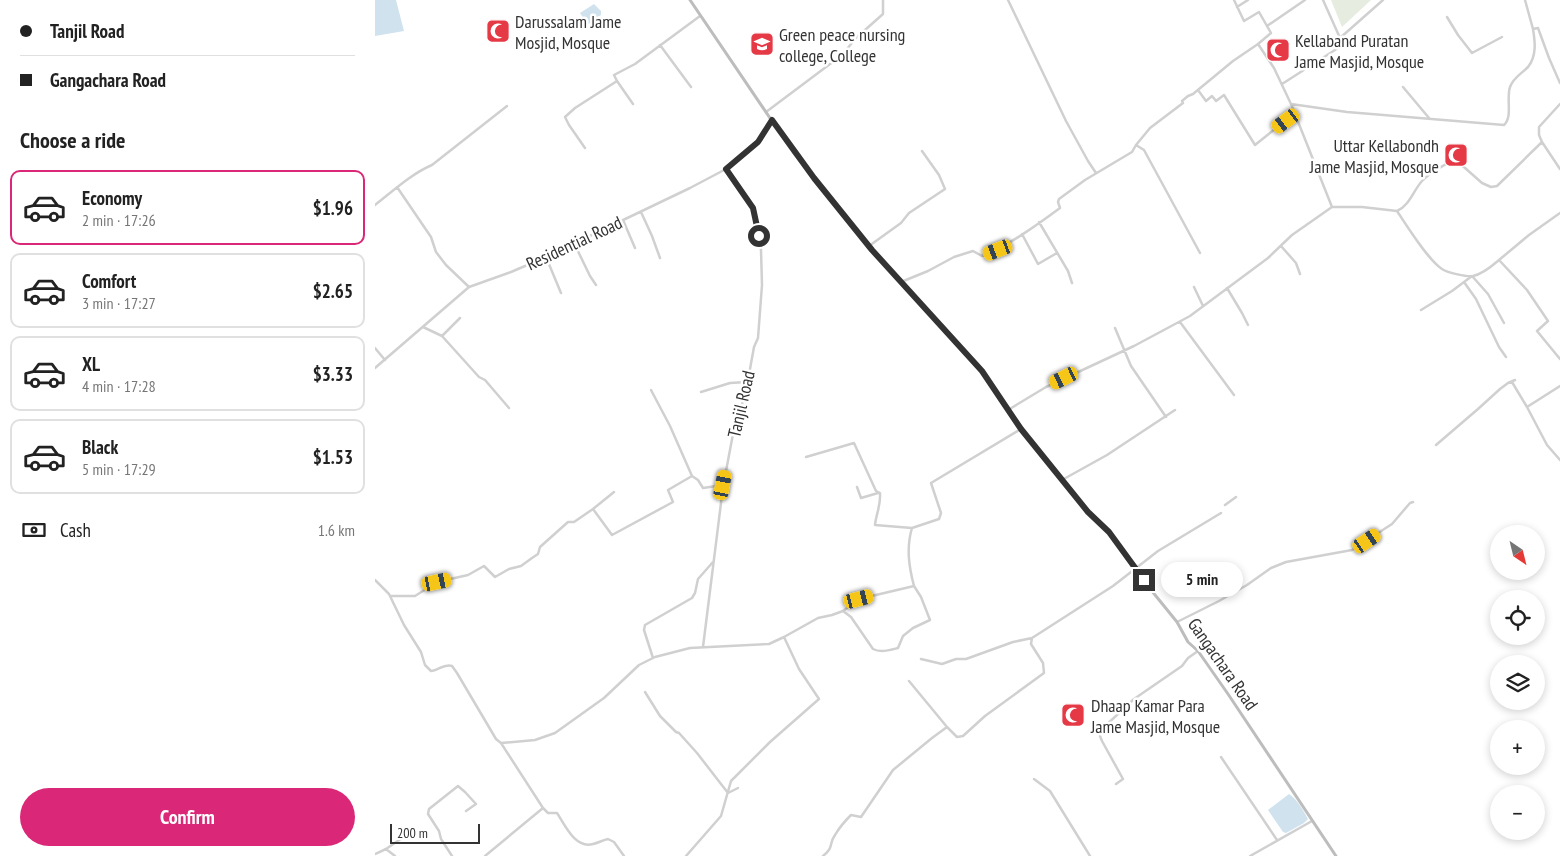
<!DOCTYPE html>
<html lang="en">
<head>
<meta charset="utf-8">
<style>
  :root { --surface:#fff; --page:#f6f6f6; --text:#222; --muted:#767676; --line:#e0e0e0; --accent:#db2777 }
  body { margin:0; font-family:"PT Sans Narrow",sans-serif; background:var(--page); color:var(--text); height:100vh; display:flex; flex-direction:column; font-size:19px; white-space:nowrap }
  * { box-sizing:border-box; margin:0 }
  p { font-size:16px; color:var(--muted) }
  .icon { flex:none; width:28px; height:28px; fill:none; stroke:currentColor; stroke-width:2; stroke-linecap:round; stroke-linejoin:round }
  .map { position:relative; flex:1; overflow:hidden }
  .details { display:flex; flex-direction:column; background:var(--surface); width:375px }
  .details>* { flex:none }
  .top-card { display:grid; align-content:center; height:110px; padding:0 20px; background:var(--surface) }
  .needle { width:32px; rotate:145deg }
  .buttons { position:absolute; left:1115px; top:525px; display:grid; gap:10px }
  .buttons a { display:grid; place-items:center; width:55px; height:55px; border-radius:50%; background:var(--surface); box-shadow:0 2px 8px #0003; font-size:25px }
  .scale { position:absolute; left:15px; bottom:12px; width:90px; box-sizing:border-box; padding-left:5px; border:2px solid #333; border-top:0; font-size:14px; line-height:18px; white-space:nowrap; color:#333; -webkit-text-stroke:4px #fff; paint-order:stroke }
  .end { position:absolute; width:22px; height:22px; margin:-11px; border:6px solid #333; background:#fff; box-shadow:0 0 0 2px #fff }
  .from { border-radius:50% }
  .bubble { position:absolute; height:35px; border-radius:18px; background:var(--surface); box-shadow:0 2px 8px #0003; font-size:16px; font-weight:700; line-height:35px; text-align:center }
  .car { position:absolute; width:15px; height:30px; margin:-15px -8px; border-radius:6px; box-shadow:0 0 4px 1px #0007; background:linear-gradient(#f5c518 24%,#345 0 40%,#f5c518 0 76%,#345 0 86%,#f5c518 0) }
  .top-card b { display:flex; align-items:center; gap:18px; height:48px; font-size:19px }
  .top-card b+b { border-top:1px solid var(--line) }
  .top-card i { width:12px; height:12px; background:var(--text) }
  ul { padding:0; list-style:none }
  li { display:flex; align-items:center; gap:15px; height:75px; margin:0 10px 8px; padding:0 10px; border:2px solid var(--line); border-radius:10px }
  li div { flex:1 }
  li b { display:block; font-size:19px }
  li em { font-style:normal; font-weight:700 }
  li.selected { border-color:var(--accent) }
  li>.icon { width:45px; height:45px; stroke-width:1.5 }
  h2 { padding:0 20px; font-size:22px; line-height:60px }
  .pay { display:flex; align-items:center; gap:12px; height:55px; padding:0 20px; font-size:19px }
  .pay p { margin-inline-start:auto }
  .cta { display:flex; gap:10px; margin-top:auto; padding:10px 20px }
  .cta a { flex:1; height:58px; border-radius:30px; background:var(--accent); color:#fff; font-size:20px; font-weight:700; line-height:58px; text-align:center }
  main { display:flex; flex:1; min-height:0 }
  .map>svg:first-child { display:block }
  .green { fill:#e6ecdf }
  .water { fill:#cfe2ee }
  .lines { fill:none; stroke-linecap:round; stroke-linejoin:round }
  .minor { stroke:#d0d0d0; stroke-width:2.5 }
  .secondary { stroke:#bdbdbd; stroke-width:3 }
  .route { stroke:#333; stroke-width:6 }
  .labels { text-anchor:middle; dominant-baseline:central; stroke-width:5; stroke-linejoin:round; paint-order:stroke }
  .poi-label { font-size:18px; fill:#333; stroke:#fff; text-anchor:start }
  .street-label { font-size:18px; fill:#333; stroke:#fff }
</style>
</head>
<body>
<main>
<section class="details">
<div class="top-card">
<b><i class="from"></i>Tanjil Road</b>
<b><i></i>Gangachara Road</b>
</div>
<h2>Choose a ride</h2>
<ul>
<li class="selected"><svg class="icon" aria-label="car" viewBox="0 0 24 24"><path d="M5 17H2v-5l4-1 3-4h7l3 4 3 1v5h-3M9 17h6M6 11h13"/><circle cx="7" cy="17" r="2"/><circle cx="17" cy="17" r="2"/></svg><div><b>Economy</b><p>2 min · 17:26</p></div><em>$1.96</em></li>
<li><svg class="icon" aria-label="car" viewBox="0 0 24 24"><path d="M5 17H2v-5l4-1 3-4h7l3 4 3 1v5h-3M9 17h6M6 11h13"/><circle cx="7" cy="17" r="2"/><circle cx="17" cy="17" r="2"/></svg><div><b>Comfort</b><p>3 min · 17:27</p></div><em>$2.65</em></li>
<li><svg class="icon" aria-label="car" viewBox="0 0 24 24"><path d="M5 17H2v-5l4-1 3-4h7l3 4 3 1v5h-3M9 17h6M6 11h13"/><circle cx="7" cy="17" r="2"/><circle cx="17" cy="17" r="2"/></svg><div><b>XL</b><p>4 min · 17:28</p></div><em>$3.33</em></li>
<li><svg class="icon" aria-label="car" viewBox="0 0 24 24"><path d="M5 17H2v-5l4-1 3-4h7l3 4 3 1v5h-3M9 17h6M6 11h13"/><circle cx="7" cy="17" r="2"/><circle cx="17" cy="17" r="2"/></svg><div><b>Black</b><p>5 min · 17:29</p></div><em>$1.53</em></li>
</ul>
<div class="pay"><svg class="icon" aria-label="cash" viewBox="0 0 24 24"><path d="M3 7h18v10H3z"/><circle cx="12" cy="12" r="2"/></svg>Cash<p>1.6 km</p></div>
<div class="cta"><a>Confirm</a></div>
</section>
<div class="map">
<svg width="1185" height="856" viewBox="0 0 1185 856">
  <rect width="100%" height="100%" fill="#fff"/>
  <path class="green" d="M 956,0 L 996,0 L 967,27 Z"/>
  <path class="water" d="M 0,0 L 21,0 L 29,31 L 0,36 Z
    M 219,4 L 226,11 L 226,15 L 219,19 L 219,21 L 213,24 L 213,20 L 210,21 L 205,13 Z
    M 914,794 C 922,799 928,810 933,819 L 929,823 L 911,833 L 908,832 L 893,810 Z"/>
  <g class="lines">
    <path class="minor" d="M 633,0 L 691,121 L 713,161 L 721,173
      M 859,0 L 869,21 L 884,12 L 896,33 L 883,44 L 899,68 L 916,104 L 957,207 L 987,207 L 1022,211 C 1035,205 1038,191 1047,181 C 1053,174 1073,162 1081,160 L 1107,183 L 1116,187 L 1122,186 L 1167,142 L 1164,135 L 1164,127 L 1185,104
      M 1150,0 L 1158,29 L 1163,28 L 1174,58 L 1185,83
      M 862,7 L 873,0
      M 1072,17 L 1083,35 L 1097,53 L 1127,37
      M 892,26 L 930,0
      M 965,38 L 1008,0
      M 285,45 L 316,87
      M 907,84 L 960,50 L 966,44 L 965,38 L 948,0
      M 1028,87 L 1054,118
      M 823,90 L 831,101 L 837,96 L 841,101 L 849,95 L 880,145 L 920,113
      M 258,104 L 242,81 L 239,75 L 260,64 L 325,16
      M 916,104 L 972,112 L 1129,125 C 1138,117 1131,99 1135,87 C 1138,78 1146,74 1153,67 C 1162,56 1160,41 1158,29
      M 391,112 L 467,55 L 481,38 L 508,14 L 508,0
      M 1167,142 L 1185,169
      M 761,145 L 769,150 L 825,253
      M 210,148 L 194,125 L 190,117 L 200,108 L 242,81
      M 22,187 L 56,237 L 61,252 L 71,265 L 94,287
      M 0,205 C 18,191 36,174 57,165 L 132,106
      M 1022,211 C 1032,226 1053,260 1067,269 C 1073,273 1092,277 1098,276 C 1108,274 1117,266 1124,260
      M 266,212 L 277,236 L 285,258
      M 1185,213 L 1154,235 L 1124,260 L 1152,290 L 1173,321 L 1162,331 L 1185,359
      M 248,220 L 260,248
      M 664,222 L 693,271 L 697,283
      M 647,234 L 663,264 L 682,253
      M 199,243 L 215,276 L 221,285
      M 494,246 L 526,223 L 534,213 L 570,189 L 564,175 L 547,151
      M 906,246 L 921,263 L 925,274
      M 171,257 L 186,293
      M 526,282 L 553,271 L 579,257 L 598,251 L 607,256 C 633,246 662,225 685,208 L 683,202 L 684,199 L 710,180 L 757,152 L 761,145 L 775,128 L 808,103 L 807,101 L 813,96 L 818,94 L 858,61 L 883,44
      M 1089,282 L 1101,299 L 1124,347 L 1131,357
      M 819,287 L 828,306
      M 852,288 L 867,313 L 873,325
      M 1046,310 L 1077,291 L 1097,276 L 1113,294 L 1129,323
      M 805,322 L 859,395
      M 48,327 L 67,336 L 104,377 L 110,380 L 134,408
      M 740,328 L 756,366 L 791,417
      M 67,336 L 85,318
      M 0,348 L 10,360
      M 0,368 L 94,287 L 136,272 L 171,257 L 315,188 L 351,169 L 383,142 L 397,120
      M 1137,382 L 1152,407 L 1172,445 L 1185,460
      M 276,390 L 295,426 L 317,476 L 323,480 L 328,488 L 348,485
      M 326,392 L 355,383 L 372,382
      M 1152,407 L 1185,386
      M 633,410 L 671,387 L 759,346 L 815,316 L 893,258 L 917,235 L 957,207
      M 1061,445 L 1103,409 L 1125,389 L 1133,383 L 1140,380
      M 431,457 L 479,443 L 501,491 L 505,493 C 506,506 501,514 500,525 L 537,528
      M 687,480 L 732,455 L 800,410
      M 482,487 L 486,498 L 503,493
      M 239,492 L 218,509 L 237,535 L 298,502 L 293,490 L 317,476
      M 850,505 L 861,497
      M 0,580 L 14,594 L 29,625 L 46,652 L 50,665 L 56,671 C 63,671 69,663 77,666 L 82,673 L 121,739 L 126,743 L 160,740 L 180,733 L 229,698 L 264,665 L 280,657 L 315,648 L 394,644 L 409,637 L 443,618 L 457,615 L 468,611 L 484,599 L 539,586 C 534,567 531,548 537,528 L 564,519 L 566,513 L 556,483 L 646,429
      M 15,596 L 40,596 L 62,582 L 93,575 L 109,566 L 120,577 L 134,569 L 146,566 L 157,558 L 163,554 L 165,547 L 193,522 L 199,522 L 218,509
      M 468,611 L 476,617 L 498,649 C 506,653 515,650 523,648 L 528,636 L 538,628 L 555,620 L 546,597 L 539,586
      M 802,622 L 844,601 L 872,585 L 896,568 L 911,562 L 977,550 L 1017,524 L 1035,503 L 1038,502
      M 328,647 L 348,487 L 358,434 L 371,391 L 379,347 L 383,338 L 387,285 L 386,250 L 378,208 L 351,169
      M 278,658 L 269,630 L 270,625 L 317,598 L 320,593 L 323,579 L 338,562
      M 546,659 L 567,664 L 581,659 L 591,659 L 638,642 L 657,638
      M 534,681 L 572,727
      M 270,692 L 285,716 L 301,732 L 304,733 L 322,753 L 353,793 L 363,788
      M 126,743 L 168,808
      M 846,757 L 902,840
      M 659,779 L 675,791 L 715,856
      M 741,784 L 748,779 L 727,741 L 725,736 L 727,729 L 759,699 L 807,666 L 813,658 L 823,651
      M 11,849 L 20,856
      M 0,854 L 11,849 L 27,838
      M 77,856 L 66,839 L 64,831 L 53,814 L 54,809 L 83,786 L 90,792 L 101,804 L 91,811
      M 110,856 L 168,808 L 173,813 L 182,813 C 190,825 200,849 218,844 C 223,843 228,840 233,839 L 239,842 L 249,856
      M 311,856 L 346,816 L 356,781 L 395,742 L 444,699 L 424,669 L 409,637
      M 448,856 C 460,846 453,845 460,835 C 464,828 470,821 476,815 L 486,817 L 518,770 L 557,738 L 572,727 L 582,737 L 588,736 L 610,716 L 669,673 L 668,663 L 656,644 L 657,638 L 738,586 L 783,551 L 846,513
      M 875,856 L 937,821"/>
    <path class="secondary" d="M 315,0 L 418,152 L 439,178 L 497,250 L 607,371 L 646,429 L 671,461 L 713,512 L 734,532 L 759,569 L 802,622 L 813,642 L 823,651 L 853,694 L 961,856"/>
  </g>
  <g class="lines">
    <path class="route" d="M 384,236 L 378,208 L 351,169 L 383,142 L 397,120 L 439,178 L 497,250 L 607,371 L 646,429 L 713,512 L 734,532 L 769,580"/>
  </g>
  <defs>
    <g id="mosque-square" transform="scale(1.25)"><rect x="-9" y="-9" width="18" height="18" rx="4" fill="#e63946" stroke="#fff"/><path d="M3.5-4.9A6 6 0 1 0 3.5 4.9A5 5 0 1 1 3.5-4.9Z" fill="#fff"/></g>
    <g id="university-square" transform="scale(1.25)"><rect x="-9" y="-9" width="18" height="18" rx="4" fill="#e63946" stroke="#fff"/><path d="M0-5L7-2L0 1L-7-2ZM-4 1L0 2.5L4 1V4Q0 6-4 4Z" fill="#fff"/></g>
  </defs>
  <g fill-rule="evenodd">
    <use href="#mosque-square" x="123" y="31"/>
    <use href="#university-square" x="387" y="44"/>
    <use href="#mosque-square" x="903" y="50"/>
    <use href="#mosque-square" x="1081" y="155"/>
    <use href="#mosque-square" x="698" y="715"/>
  </g>
  <g class="labels">
    <g class="poi-label">
      <text x="140" y="21">Darussalam Jame<tspan x="140" dy="21">Mosjid, Mosque</tspan></text>
      <text x="404" y="34">Green peace nursing<tspan x="404" dy="21">college, College</tspan></text>
      <text x="920" y="40">Kellaband Puratan<tspan x="920" dy="21">Jame Masjid, Mosque</tspan></text>
      <text x="1064" y="145" text-anchor="end">Uttar Kellabondh<tspan x="1064" dy="21">Jame Masjid, Mosque</tspan></text>
      <text x="716" y="705">Dhaap Kamar Para<tspan x="716" dy="21">Jame Masjid, Mosque</tspan></text>
    </g>
    <g class="street-label">
      <text transform="translate(199 243) rotate(-25)">Residential Road</text>
      <text transform="translate(366 404) rotate(-77)">Tanjil Road</text>
      <text transform="translate(848 664) rotate(55)">Gangachara Road</text>
    </g>
  </g>
</svg>
<div class="buttons">
<a><svg class="needle" viewBox="-14 -14 28 28"><path d="M0-13l5 13h-10z" fill="#e53935"/><path d="M0 13l5-13h-10z" fill="#767676"/></svg></a>
<a><svg class="icon" aria-label="locate" viewBox="0 0 24 24"><circle cx="12" cy="12" r="6"/><path d="M12 2v4M12 18v4M2 12h4M18 12h4"/></svg></a>
<a><svg class="icon" aria-label="layers" viewBox="0 0 24 24"><path d="M12 4l9 5-9 5-9-5zM3 14l9 5 9-5"/></svg></a>
<a>+</a>
<a>−</a>
</div>
<div class="scale">200 m</div>
<i class="end from" style="left:384px;top:236px"></i>
<i class="end" style="left:769px;top:580px"></i>
<div class="bubble" style="left:786px;top:562px;width:82px">5 min</div>
<i class="car" style="left:911px;top:121px;rotate:234deg"></i>
<i class="car" style="left:623px;top:250px;rotate:249deg"></i>
<i class="car" style="left:689px;top:378px;rotate:244deg"></i>
<i class="car" style="left:348px;top:485px;rotate:11deg"></i>
<i class="car" style="left:992px;top:541px;rotate:56deg"></i>
<i class="car" style="left:62px;top:582px;rotate:78deg"></i>
<i class="car" style="left:484px;top:599px;rotate:76deg"></i>
</div>
</main>
</body>
</html>
